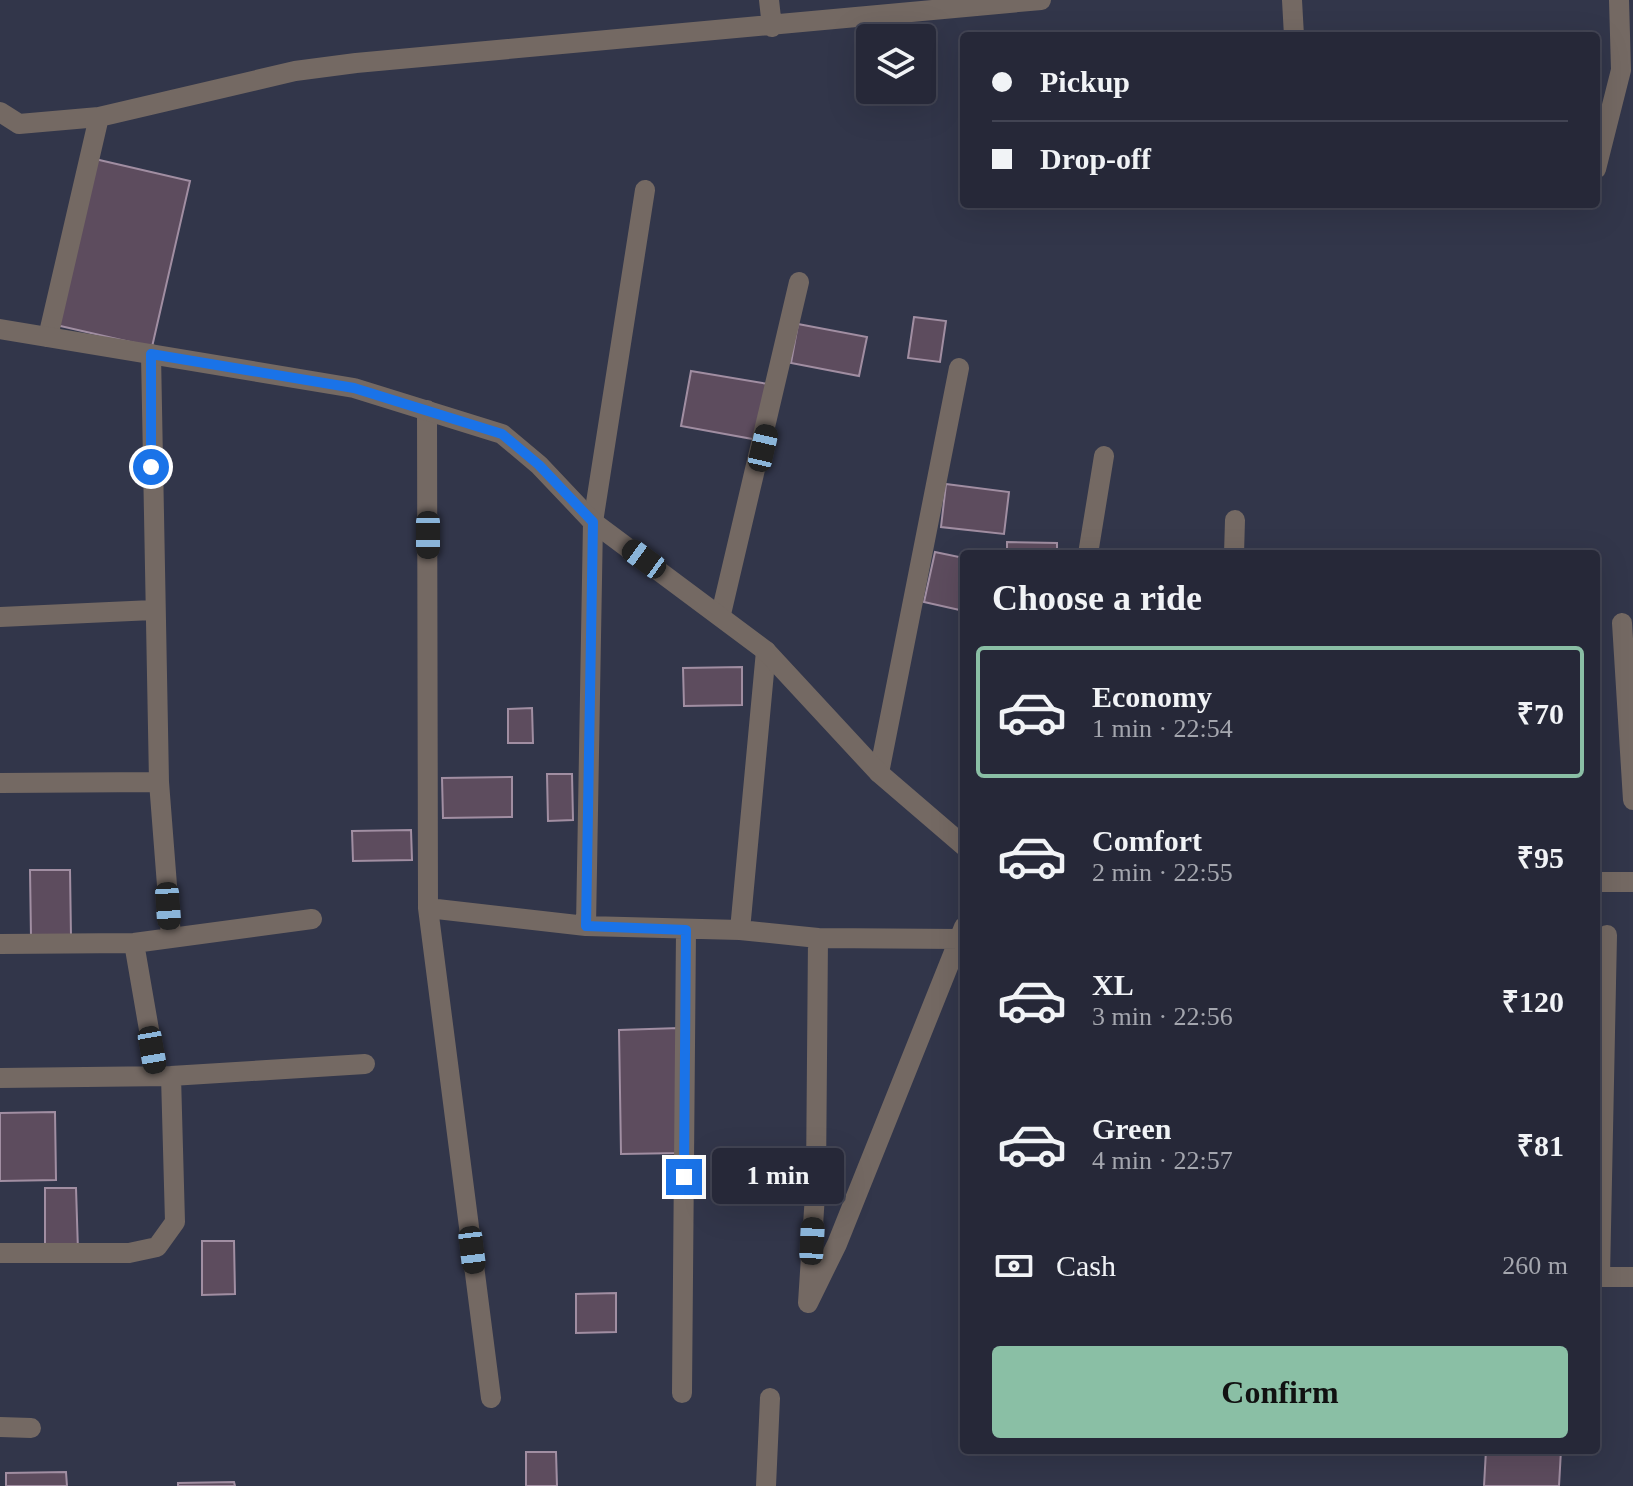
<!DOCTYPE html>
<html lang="en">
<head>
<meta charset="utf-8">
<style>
  :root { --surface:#262838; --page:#2e3040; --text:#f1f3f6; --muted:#a4a6ae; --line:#424453; --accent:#8abfa5 }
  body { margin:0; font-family:Georgia,serif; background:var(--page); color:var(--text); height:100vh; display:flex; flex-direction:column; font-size:30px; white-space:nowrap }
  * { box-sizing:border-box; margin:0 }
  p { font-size:26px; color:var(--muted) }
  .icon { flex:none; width:44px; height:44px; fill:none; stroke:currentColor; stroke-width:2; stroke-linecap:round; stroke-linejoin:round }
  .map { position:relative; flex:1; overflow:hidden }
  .drawer { position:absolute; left:960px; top:550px; width:640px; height:904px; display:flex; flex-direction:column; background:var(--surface); border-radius:8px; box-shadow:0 8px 32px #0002,0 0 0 2px var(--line) }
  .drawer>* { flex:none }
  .hud { position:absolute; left:960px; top:32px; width:640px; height:176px; border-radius:8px; box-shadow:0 8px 32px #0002,0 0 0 2px var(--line); display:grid; align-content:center; height:176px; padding:0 32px; background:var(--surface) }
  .controls { position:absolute; left:856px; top:24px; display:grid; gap:16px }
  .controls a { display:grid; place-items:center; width:80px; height:80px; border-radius:8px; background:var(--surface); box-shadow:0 8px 32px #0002,0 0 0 2px var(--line); font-size:40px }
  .end { position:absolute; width:36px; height:36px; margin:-18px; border:10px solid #1a73e8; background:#fff; box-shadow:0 0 0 4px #fff }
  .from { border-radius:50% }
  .bubble { position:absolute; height:56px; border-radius:8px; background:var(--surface); box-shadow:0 8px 32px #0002,0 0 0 2px var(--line); font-size:26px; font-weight:800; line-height:56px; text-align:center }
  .car { position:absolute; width:24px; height:48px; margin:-24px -12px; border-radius:10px; box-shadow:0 0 6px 2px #0007; background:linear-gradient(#222 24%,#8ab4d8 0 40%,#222 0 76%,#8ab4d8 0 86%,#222 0) }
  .hud b { display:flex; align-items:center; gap:28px; height:76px; font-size:30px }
  .hud b+b { border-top:2px solid var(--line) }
  .hud i { width:20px; height:20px; background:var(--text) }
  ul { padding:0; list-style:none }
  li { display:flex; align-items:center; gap:24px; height:132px; margin:0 16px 12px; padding:0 16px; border:4px solid transparent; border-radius:8px }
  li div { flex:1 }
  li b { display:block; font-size:30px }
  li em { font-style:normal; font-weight:800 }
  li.current { border-color:var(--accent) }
  li>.icon { width:72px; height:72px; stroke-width:1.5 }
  h2 { padding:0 32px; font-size:36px; line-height:96px }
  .pay { display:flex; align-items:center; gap:20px; height:88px; padding:0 32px; font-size:30px }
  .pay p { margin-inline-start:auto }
  .button { display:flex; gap:16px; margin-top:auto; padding:16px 32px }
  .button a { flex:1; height:92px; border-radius:8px; background:var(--accent); color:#111; font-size:32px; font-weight:800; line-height:92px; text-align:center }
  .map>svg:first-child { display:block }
  .building { fill:#5d4c5e; stroke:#a18ea2; stroke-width:2 }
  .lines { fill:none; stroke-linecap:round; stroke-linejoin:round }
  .minor { stroke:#746963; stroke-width:20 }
  .tertiary { stroke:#746963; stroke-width:20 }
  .route { stroke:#1a73e8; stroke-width:10 }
</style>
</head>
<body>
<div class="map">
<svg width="1633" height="1486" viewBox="0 0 1633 1486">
  <rect width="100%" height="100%" fill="#32364a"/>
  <path class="building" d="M 95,159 L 190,181 L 152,347 L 56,325 Z
    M 914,317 L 946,321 L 940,362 L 908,358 Z
    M 798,324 L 867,337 L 859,376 L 791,363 Z
    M 691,371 L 768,384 L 758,440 L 681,426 Z
    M 946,484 L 1009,492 L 1004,534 L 941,527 Z
    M 1007,542 L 1057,543 L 1057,554 L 1007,554 Z
    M 935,552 L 964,558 L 964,611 L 924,602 Z
    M 742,667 L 742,705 L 684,706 L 683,668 Z
    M 532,708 L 533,743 L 508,743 L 508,709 Z
    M 547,774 L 572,774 L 573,820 L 548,821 Z
    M 512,777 L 512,817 L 443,818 L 442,778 Z
    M 411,830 L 412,860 L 353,861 L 352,831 Z
    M 30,870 L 70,870 L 71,937 L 31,937 Z
    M 679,1028 L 681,1153 L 621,1154 L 619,1030 Z
    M 55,1112 L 56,1180 L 0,1181 L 0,1113 Z
    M 45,1188 L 76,1188 L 78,1251 L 45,1251 Z
    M 202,1241 L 234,1241 L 235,1294 L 202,1295 Z
    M 616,1293 L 616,1332 L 576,1333 L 576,1294 Z
    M 1486,1450 L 1561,1450 L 1559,1486 L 1484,1486 Z
    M 526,1452 L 556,1452 L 557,1486 L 526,1486 Z
    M 66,1472 L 67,1486 L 6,1486 L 6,1473 Z
    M 234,1482 L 235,1486 L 178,1486 L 178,1483 Z"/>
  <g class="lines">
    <path class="minor" d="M 769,0 L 772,27
      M 1292,0 L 1294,36
      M 0,112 L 19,124 L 99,117 L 295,71 L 356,63 L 1041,0
      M 1596,169 L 1621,70 L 1619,0
      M 48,337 L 99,117
      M 427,410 L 428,908 L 491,1398
      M 1088,554 L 1104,456
      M 1234,554 L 1235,520
      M 721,614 L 799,282
      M 0,617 L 153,610
      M 1622,623 L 1633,800
      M 879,773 L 959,368
      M 159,782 L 171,937
      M 0,783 L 159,782 L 151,354
      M 428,908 L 586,926 L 740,930 L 818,938 L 816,1179 L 808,1303 L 837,1244 L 964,927
      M 586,926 L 593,522 L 645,190
      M 740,930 L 766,651
      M 818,938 L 960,939
      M 134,943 L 157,1076
      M 0,944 L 134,943 L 312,919
      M 0,1078 L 171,1076 L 365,1064
      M 0,1253 L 129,1253 L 157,1247 L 175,1222 L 171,1076
      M 1596,1277 L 1633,1277
      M 1600,1277 L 1607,935
      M 682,1393 L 686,930
      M 0,1427 L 31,1428
      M 766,1486 L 770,1398"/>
    <path class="tertiary" d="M 0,329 L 354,388 L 502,434 L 539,465 L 593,522 L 766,651 L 879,773 L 964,846
      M 1596,882 L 1633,882"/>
  </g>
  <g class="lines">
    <path class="route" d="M 151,467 L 151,354 L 354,388 L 502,434 L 539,465 L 593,522 L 586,926 L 686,930 L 684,1177"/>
  </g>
</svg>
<div class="controls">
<a><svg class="icon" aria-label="layers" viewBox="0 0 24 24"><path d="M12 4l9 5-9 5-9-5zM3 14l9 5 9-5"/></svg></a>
</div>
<i class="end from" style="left:151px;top:467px"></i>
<i class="end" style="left:684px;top:1177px"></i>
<div class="bubble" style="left:712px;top:1148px;width:132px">1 min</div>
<i class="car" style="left:763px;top:448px;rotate:13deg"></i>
<i class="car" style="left:428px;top:535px;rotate:180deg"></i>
<i class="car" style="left:644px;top:559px;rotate:306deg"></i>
<i class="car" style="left:168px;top:906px;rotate:176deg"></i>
<i class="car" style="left:152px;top:1050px;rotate:170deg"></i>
<i class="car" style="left:812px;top:1241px;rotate:3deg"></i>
<i class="car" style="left:472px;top:1250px;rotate:173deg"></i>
<div class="hud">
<b><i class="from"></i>Pickup</b>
<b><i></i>Drop-off</b>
</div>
<section class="drawer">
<h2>Choose a ride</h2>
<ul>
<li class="current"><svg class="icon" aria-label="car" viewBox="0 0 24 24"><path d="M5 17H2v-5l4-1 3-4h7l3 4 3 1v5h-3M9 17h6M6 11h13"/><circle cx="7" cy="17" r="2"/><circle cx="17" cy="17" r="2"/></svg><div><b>Economy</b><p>1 min · 22:54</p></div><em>₹70</em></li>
<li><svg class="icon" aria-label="car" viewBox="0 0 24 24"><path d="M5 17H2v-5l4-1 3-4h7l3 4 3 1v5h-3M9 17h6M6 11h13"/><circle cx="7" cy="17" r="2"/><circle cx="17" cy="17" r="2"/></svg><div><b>Comfort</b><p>2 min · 22:55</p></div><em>₹95</em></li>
<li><svg class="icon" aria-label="car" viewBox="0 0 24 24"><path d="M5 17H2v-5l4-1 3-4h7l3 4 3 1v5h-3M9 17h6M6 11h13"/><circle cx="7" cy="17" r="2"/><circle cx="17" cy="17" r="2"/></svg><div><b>XL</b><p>3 min · 22:56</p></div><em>₹120</em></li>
<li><svg class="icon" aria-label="car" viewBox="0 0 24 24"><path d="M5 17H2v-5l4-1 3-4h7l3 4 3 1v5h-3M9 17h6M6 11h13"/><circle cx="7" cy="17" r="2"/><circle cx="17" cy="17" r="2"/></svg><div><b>Green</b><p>4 min · 22:57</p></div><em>₹81</em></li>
</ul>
<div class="pay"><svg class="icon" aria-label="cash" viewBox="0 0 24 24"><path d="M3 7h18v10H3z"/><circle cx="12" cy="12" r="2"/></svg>Cash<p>260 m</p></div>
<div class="button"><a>Confirm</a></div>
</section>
</div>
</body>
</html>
